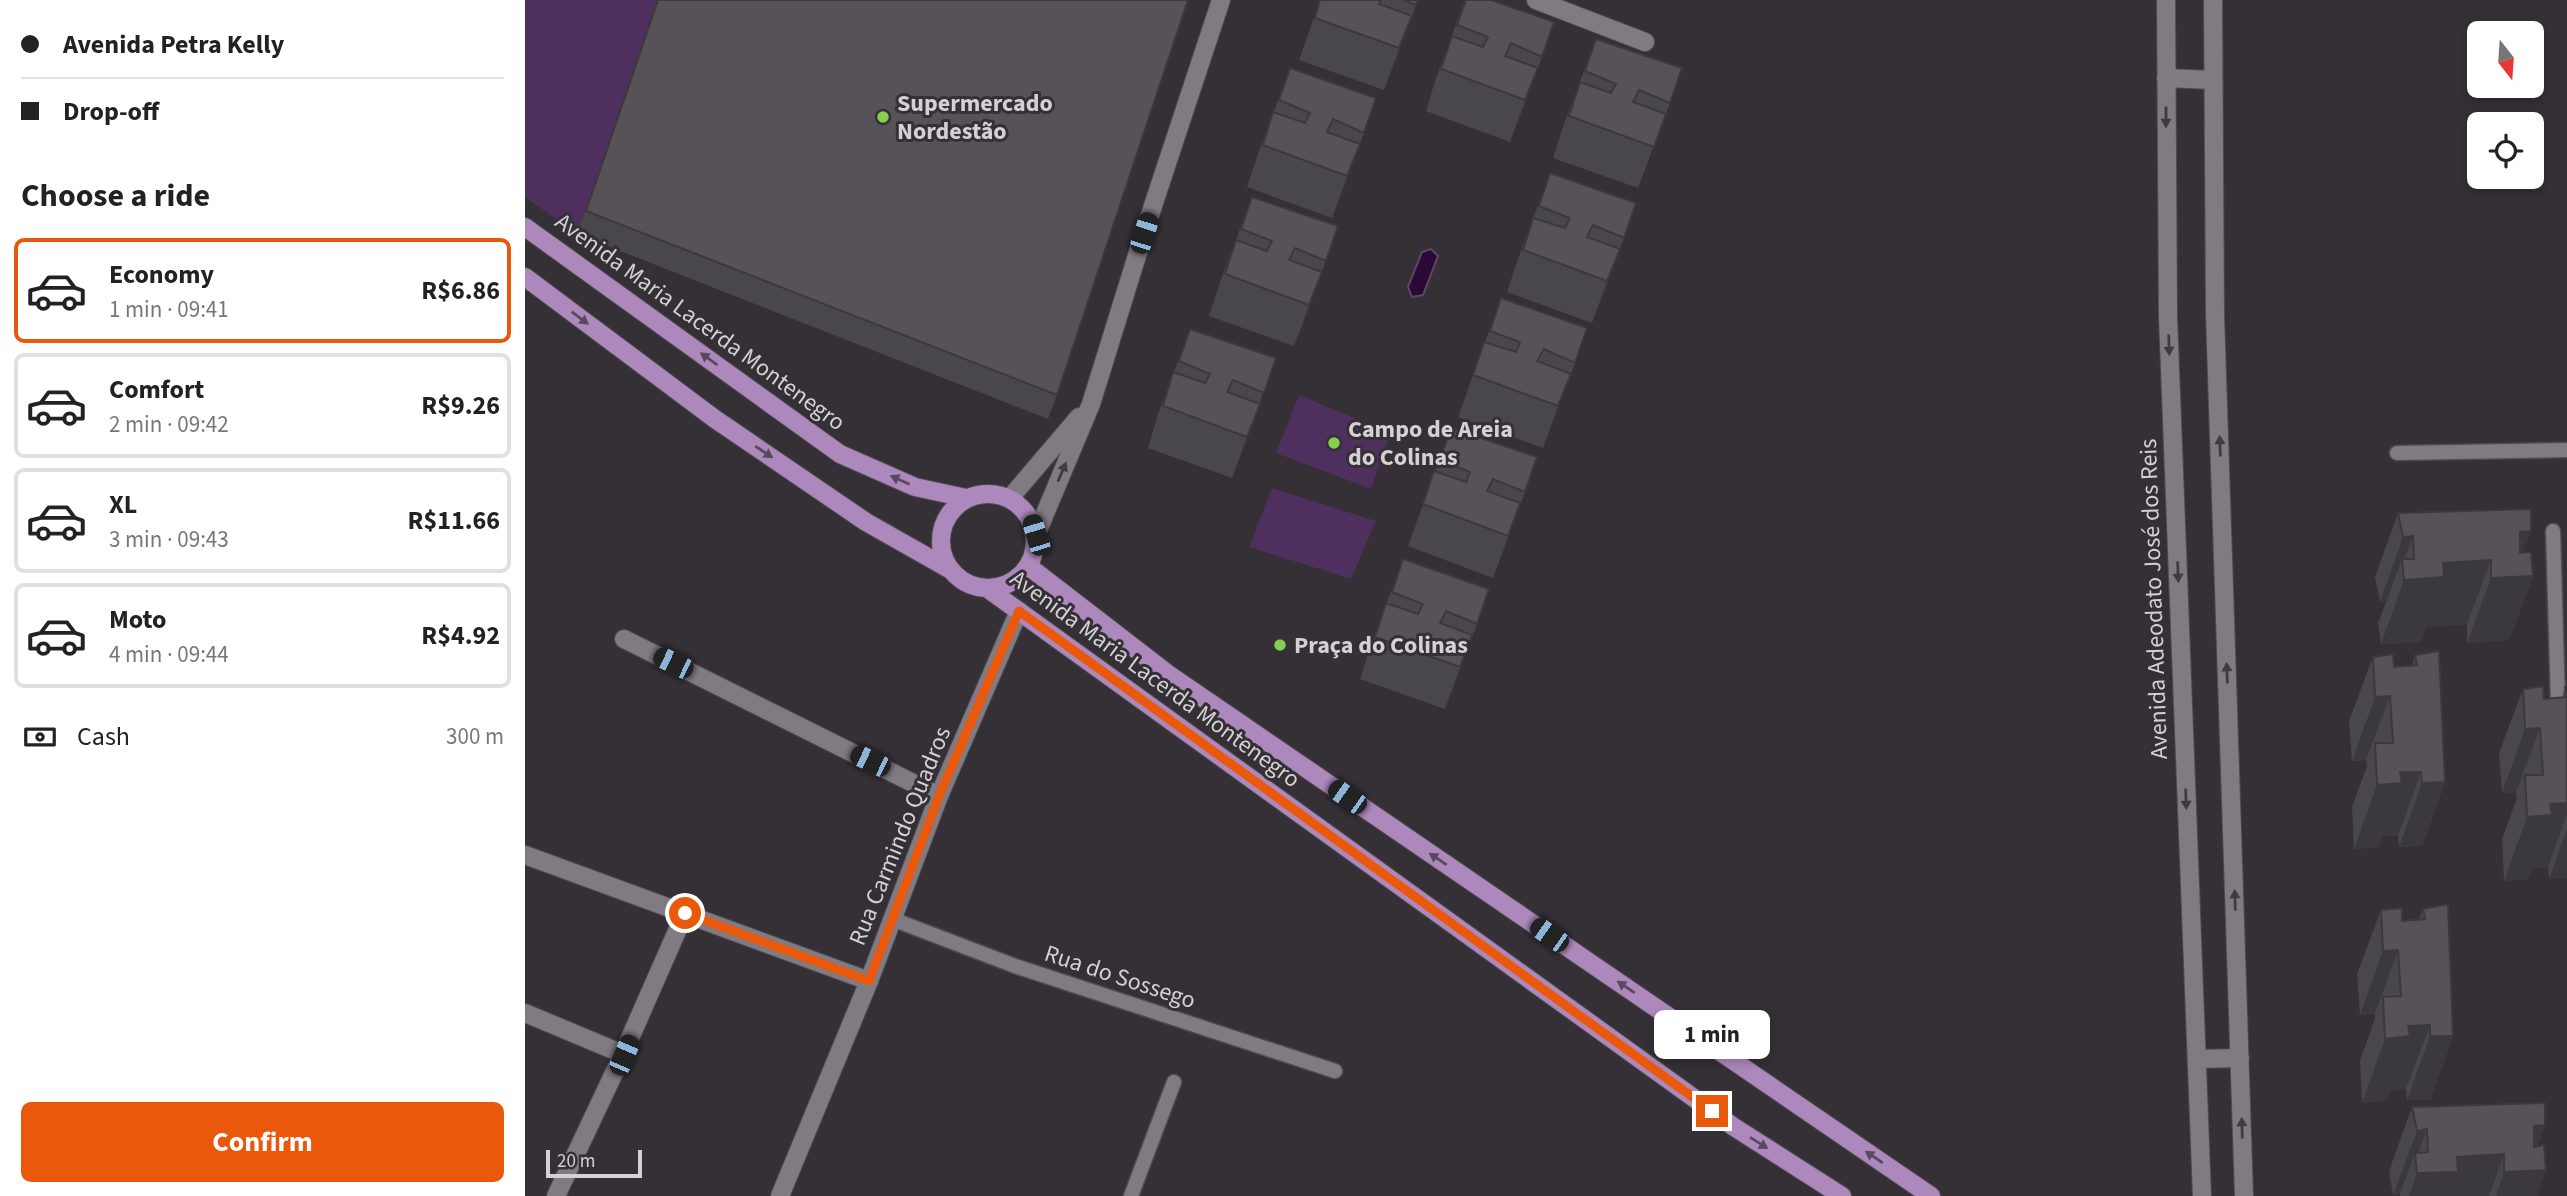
<!DOCTYPE html>
<html lang="en">
<head>
<meta charset="utf-8">
<style>
  :root { --surface:#fff; --page:#f2f2f2; --text:#222; --muted:#767676; --line:#e0e0e0; --accent:#ea580c }
  body { margin:0; font-family:"Source Sans 3",sans-serif; background:var(--page); color:var(--text); height:100vh; display:flex; flex-direction:column; font-size:26px; white-space:nowrap }
  * { box-sizing:border-box; margin:0 }
  p { font-size:23px; color:var(--muted) }
  .icon { flex:none; width:38px; height:38px; fill:none; stroke:currentColor; stroke-width:2; stroke-linecap:round; stroke-linejoin:round }
  .map { position:relative; flex:1; overflow:hidden }
  .side { display:flex; flex-direction:column; background:var(--surface); width:525px }
  .side>* { flex:none }
  .guide { display:grid; align-content:center; height:154px; padding:0 21px; background:var(--surface) }
  .needle { width:46px; rotate:163deg }
  .tools { position:absolute; left:1942px; top:21px; display:grid; gap:14px }
  .tools a { display:grid; place-items:center; width:77px; height:77px; border-radius:10px; background:var(--surface); box-shadow:0 4px 10px #0003; font-size:35px }
  .scale { position:absolute; left:21px; bottom:18px; width:96px; box-sizing:border-box; padding-left:7px; border:4px solid #d3d1d4; border-top:0; font-size:19px; line-height:24px; white-space:nowrap; color:#d3d1d4; -webkit-text-stroke:5px #343036; paint-order:stroke }
  .end { position:absolute; width:32px; height:32px; margin:-16px; border:9px solid #ea580c; background:#fff; box-shadow:0 0 0 4px #fff }
  .from { border-radius:50% }
  .bubble { position:absolute; height:49px; border-radius:10px; background:var(--surface); box-shadow:0 4px 10px #0003; font-size:23px; font-weight:700; line-height:49px; text-align:center }
  .car { position:absolute; width:21px; height:42px; margin:-21px -10px; border-radius:9px; box-shadow:0 0 5px 2px #0007; background:linear-gradient(#222 24%,#8ab4d8 0 40%,#222 0 76%,#8ab4d8 0 86%,#222 0) }
  .guide b { display:flex; align-items:center; gap:24px; height:66px; font-size:26px }
  .guide b+b { border-top:2px solid var(--line) }
  .guide i { width:18px; height:18px; background:var(--text) }
  ul { padding:0; list-style:none }
  li { display:flex; align-items:center; gap:21px; height:105px; margin:0 14px 10px; padding:0 7px; border:4px solid var(--line); border-radius:10px }
  li div { flex:1 }
  li b { display:block; font-size:26px }
  li em { font-style:normal; font-weight:700 }
  li.on { border-color:var(--accent) }
  li>.icon { width:63px; height:63px; stroke-width:1.5 }
  h2 { padding:0 21px; font-size:32px; line-height:84px }
  .pay { display:flex; align-items:center; gap:18px; height:77px; padding:0 21px; font-size:26px }
  .pay p { margin-inline-start:auto }
  .action { display:flex; gap:14px; margin-top:auto; padding:14px 21px }
  .action a { flex:1; height:80px; border-radius:10px; background:var(--accent); color:#fff; font-size:28px; font-weight:700; line-height:80px; text-align:center }
  main { display:flex; flex:1; min-height:0 }
  .map>svg:first-child { display:block }
  .green { fill:#4f2f5d }
  .water { fill:#2a0937; stroke:#5d4566; stroke-width:2 }
  .lines { fill:none; stroke-linecap:round; stroke-linejoin:round }
  .lane-casing { stroke:#4f4c50; stroke-width:17 }
  .street-casing { stroke:#4f4c50; stroke-width:20 }
  .secondary-casing { stroke:#4f4c50; stroke-width:20 }
  .primary-casing { stroke:#4f4c50; stroke-width:20 }
  .lane { stroke:#807b82; stroke-width:14 }
  .street { stroke:#807b82; stroke-width:18 }
  .secondary { stroke:#807b82; stroke-width:18 }
  .primary { stroke:#ac88bd; stroke-width:18 }
  .wall { fill:#4a474c }
  .shaded-wall { fill:#3c393e }
  .building { fill:#565258; stroke:#3c393e; stroke-width:2 }
  .oneway { fill:#3f3b41 }
  .oneway2 { fill:#584a5e }
  .route { stroke:#ea580c; stroke-width:9 }
  .poi-dot { fill:#83d04e; stroke:#343036; stroke-width:2.5 }
  .labels { text-anchor:middle; dominant-baseline:central; stroke-width:6; stroke-linejoin:round; paint-order:stroke }
  .poi-label { font-size:24px; font-weight:bold; fill:#d3d1d4; stroke:#343036; text-anchor:start }
  .street-label { font-size:24px; fill:#d3d1d4; stroke:#343036 }
</style>
</head>
<body>
<main>
<section class="side">
<div class="guide">
<b><i class="from"></i>Avenida Petra Kelly</b>
<b><i></i>Drop-off</b>
</div>
<h2>Choose a ride</h2>
<ul>
<li class="on"><svg class="icon" aria-label="car" viewBox="0 0 24 24"><path d="M5 17H2v-5l4-1 3-4h7l3 4 3 1v5h-3M9 17h6M6 11h13"/><circle cx="7" cy="17" r="2"/><circle cx="17" cy="17" r="2"/></svg><div><b>Economy</b><p>1 min · 09:41</p></div><em>R$6.86</em></li>
<li><svg class="icon" aria-label="car" viewBox="0 0 24 24"><path d="M5 17H2v-5l4-1 3-4h7l3 4 3 1v5h-3M9 17h6M6 11h13"/><circle cx="7" cy="17" r="2"/><circle cx="17" cy="17" r="2"/></svg><div><b>Comfort</b><p>2 min · 09:42</p></div><em>R$9.26</em></li>
<li><svg class="icon" aria-label="car" viewBox="0 0 24 24"><path d="M5 17H2v-5l4-1 3-4h7l3 4 3 1v5h-3M9 17h6M6 11h13"/><circle cx="7" cy="17" r="2"/><circle cx="17" cy="17" r="2"/></svg><div><b>XL</b><p>3 min · 09:43</p></div><em>R$11.66</em></li>
<li><svg class="icon" aria-label="car" viewBox="0 0 24 24"><path d="M5 17H2v-5l4-1 3-4h7l3 4 3 1v5h-3M9 17h6M6 11h13"/><circle cx="7" cy="17" r="2"/><circle cx="17" cy="17" r="2"/></svg><div><b>Moto</b><p>4 min · 09:44</p></div><em>R$4.92</em></li>
</ul>
<div class="pay"><svg class="icon" aria-label="cash" viewBox="0 0 24 24"><path d="M3 7h18v10H3z"/><circle cx="12" cy="12" r="2"/></svg>Cash<p>300 m</p></div>
<div class="action"><a>Confirm</a></div>
</section>
<div class="map">
<svg width="2042" height="1196" viewBox="0 0 2042 1196">
  <rect width="100%" height="100%" fill="#343036"/>
  <path class="green" d="M 0,0 L 133,0 L 52,234 L 0,197 Z
    M 774,395 L 865,433 L 846,489 L 751,453 Z
    M 747,488 L 851,521 L 826,579 L 724,547 Z"/>
  <path class="water" d="M 906,249 L 913,256 L 898,295 L 887,297 L 883,287 L 897,252 Z"/>
  <g class="lines">
    <g class="lane-casing">
      <path id="lane" d="M 1872,453 L 2042,450
        M 2028,531 L 2033,703
        M 367,919 L 490,966 L 810,1071
        M 606,1196 L 649,1082"/>
    </g>
    <g class="street-casing">
      <path id="street" d="M 1011,0 L 1120,42
        M 1641,0 L 1643,317 L 1677,1196
        M 1688,0 L 1690,315 L 1719,1196
        M 1641,78 L 1688,80
        M 485,498 L 554,417
        M 511,535 L 566,404 L 619,233 L 696,0
        M 99,639 L 414,796
        M 0,1013 L 98,1054
        M 1673,1059 L 1715,1058
        M 31,1196 L 98,1054 L 160,913
        M 255,1196 L 344,981"/>
    </g>
    <g class="secondary-casing">
      <path id="secondary" d="M 0,855 L 344,981 L 414,796 L 494,611"/>
    </g>
    <g class="primary-casing">
      <path id="primary" d="M 0,227 L 315,454 L 390,487 L 441,498
        M 0,277 L 190,419 L 341,522 L 424,569
        M416 541a47 47 0 1 1 94 0a47 47 0 1 1-94 0Z
        M 503,566 L 643,674 L 1406,1196
        M 463,589 L 1209,1127 L 1317,1196"/>
    </g>
    <use href="#lane" class="lane"/>
    <use href="#street" class="street"/>
    <use href="#secondary" class="secondary"/>
    <use href="#primary" class="primary"/>
  </g>
  <path class="wall" d="M 133,0 L 532,395 L 523,419 L 52,234 Z
    M 795,0 L 857,0 L 857,1 L 857,0 L 893,0 L 859,90 L 774,60 Z
    M 940,0 L 1029,22 L 1013,68 L 985,142 L 901,111 L 911,78 Z
    M 1071,39 L 1145,103 L 1113,188 L 1028,158 L 1039,124 Z
    M 765,68 L 839,133 L 807,218 L 722,187 L 733,154 Z
    M 1025,173 L 1099,238 L 1067,323 L 982,292 L 993,259 Z
    M 727,197 L 813,226 L 782,314 L 769,346 L 684,316 L 695,282 Z
    M 976,298 L 1050,363 L 1018,448 L 933,417 Z
    M 665,329 L 751,358 L 707,478 L 623,448 L 633,414 Z
    M 926,428 L 1000,492 L 968,578 L 883,546 Z
    M 1873,513 L 2008,576 L 1984,640 L 1942,643 L 1942,624 L 1901,627 L 1896,642 L 1856,644 L 1853,623 L 1862,600 L 1855,602 L 1850,577 Z
    M 878,559 L 952,624 L 920,709 L 835,679 L 846,645 Z
    M 1890,655 L 1920,782 L 1897,846 L 1874,847 L 1873,836 L 1858,836 L 1854,847 L 1829,849 L 1827,807 L 1842,766 L 1841,760 L 1827,761 L 1824,721 L 1848,657 L 1869,667 L 1887,666 Z
    M 2040,687 L 2042,687 L 2042,879 L 2024,879 L 2023,867 L 2007,868 L 2003,879 L 1979,881 L 1977,839 L 1992,798 L 1991,792 L 1977,793 L 1974,753 L 1998,689 L 2019,699 L 2037,698 Z
    M 1898,909 L 1928,1036 L 1905,1100 L 1882,1100 L 1881,1089 L 1866,1090 L 1862,1100 L 1837,1103 L 1835,1061 L 1850,1018 L 1850,1014 L 1835,1015 L 1832,974 L 1856,910 L 1877,921 L 1894,919 Z
    M 1887,1107 L 2020,1125 L 2012,1147 L 2012,1196 L 1875,1196 L 1875,1194 L 1868,1195 L 1864,1171 Z"/>
  <path class="shaded-wall" d="M 887,16 L 872,58 L 859,90 L 874,48 Z
    M 1013,68 L 998,110 L 985,142 L 1000,100 Z
    M 835,144 L 820,186 L 807,218 L 822,176 Z
    M 1095,249 L 1080,291 L 1067,323 L 1082,281 Z
    M 797,272 L 782,314 L 769,346 L 784,305 Z
    M 1046,374 L 1031,415 L 1018,448 L 1033,406 Z
    M 735,404 L 720,446 L 707,478 L 722,437 Z
    M 2006,531 L 1989,577 L 2008,576 L 1984,640 L 1942,643 L 1966,578 L 1995,532 Z
    M 1888,536 L 1877,565 L 1877,559 L 1862,600 L 1855,602 L 1878,537 Z
    M 1966,560 L 1942,624 L 1901,627 L 1896,642 L 1856,644 L 1879,580 L 1918,563 Z
    M 947,635 L 932,677 L 920,709 L 935,667 Z
    M 1865,696 L 1841,760 L 1827,761 L 1850,697 Z
    M 2015,728 L 1991,792 L 1977,793 L 2000,729 Z
    M 1875,772 L 1896,772 L 1873,836 L 1858,836 L 1854,847 L 1829,849 L 1852,785 Z
    M 1920,782 L 1897,846 L 1874,847 L 1897,783 Z
    M 2042,803 L 2042,814 L 2023,867 L 2007,868 L 2003,879 L 1979,881 L 2002,817 L 2025,804 Z
    M 2042,829 L 2042,879 L 2024,879 Z
    M 1873,950 L 1850,1014 L 1835,1015 L 1858,951 Z
    M 1905,1025 L 1881,1089 L 1866,1090 L 1862,1100 L 1837,1103 L 1860,1039 L 1883,1026 Z
    M 1905,1036 L 1928,1036 L 1905,1100 L 1882,1100 Z
    M 2020,1125 L 2003,1171 L 2021,1170 L 2012,1196 L 1971,1196 L 1979,1172 L 2009,1126 Z
    M 1902,1129 L 1891,1159 L 1890,1153 L 1875,1194 L 1868,1195 L 1892,1131 Z
    M 1979,1154 L 1964,1196 L 1884,1196 L 1892,1173 L 1932,1157 Z"/>
  <path class="building" d="M 133,0 L 663,0 L 532,395 L 61,211 Z
    M 795,0 L 856,0 L 854,4 L 887,16 L 874,48 L 790,18 Z
    M 879,0 L 893,0 L 891,5 Z
    M 941,0 L 966,0 L 1029,22 L 1017,57 L 986,43 L 980,56 L 1013,68 L 1000,100 L 916,69 L 927,36 L 958,47 L 963,37 L 932,25 Z
    M 1071,39 L 1157,68 L 1145,103 L 1114,90 L 1108,102 L 1141,114 L 1129,147 L 1044,116 L 1055,82 L 1086,93 L 1091,84 L 1060,71 Z
    M 765,68 L 851,98 L 839,133 L 808,119 L 802,132 L 835,144 L 822,176 L 738,145 L 748,112 L 780,123 L 785,113 L 754,100 Z
    M 1025,173 L 1111,203 L 1099,238 L 1068,225 L 1062,237 L 1095,249 L 1082,281 L 998,250 L 1008,218 L 1040,228 L 1045,218 L 1014,206 Z
    M 727,197 L 813,226 L 801,261 L 770,248 L 764,260 L 797,272 L 784,305 L 700,274 L 711,240 L 742,251 L 747,241 L 716,229 Z
    M 976,298 L 1062,328 L 1050,363 L 1019,349 L 1012,361 L 1046,374 L 1033,406 L 948,375 L 959,342 L 991,352 L 995,342 L 965,331 Z
    M 665,329 L 751,358 L 739,393 L 708,380 L 702,392 L 735,404 L 722,437 L 638,406 L 648,372 L 680,383 L 685,374 L 654,361 Z
    M 926,428 L 1012,457 L 1000,492 L 968,479 L 962,491 L 995,503 L 983,536 L 898,504 L 909,471 L 941,482 L 945,472 L 915,460 Z
    M 2006,509 L 2006,531 L 1995,532 L 1995,553 L 2006,552 L 2008,576 L 1966,578 L 1966,560 L 1918,563 L 1919,577 L 1879,580 L 1877,559 L 1889,559 L 1888,536 L 1878,537 L 1873,513 Z
    M 878,559 L 964,589 L 952,624 L 921,611 L 915,623 L 947,635 L 935,667 L 850,637 L 861,603 L 893,614 L 898,604 L 867,592 Z
    M 1914,651 L 1920,782 L 1897,783 L 1896,772 L 1875,772 L 1877,783 L 1852,785 L 1850,743 L 1868,743 L 1865,696 L 1850,697 L 1848,657 L 1868,654 L 1869,667 L 1892,665 L 1890,655 Z
    M 2018,686 L 2019,699 L 2042,697 L 2040,687 L 2042,687 L 2042,803 L 2025,804 L 2027,815 L 2002,817 L 2000,775 L 2018,775 L 2015,728 L 2000,729 L 1998,689 Z
    M 1923,904 L 1928,1036 L 1905,1036 L 1905,1025 L 1883,1026 L 1885,1036 L 1860,1039 L 1858,997 L 1876,996 L 1873,950 L 1858,951 L 1856,910 L 1877,908 L 1877,921 L 1900,919 L 1898,909 Z
    M 2020,1103 L 2020,1125 L 2009,1126 L 2009,1147 L 2019,1145 L 2021,1170 L 1979,1172 L 1979,1154 L 1932,1157 L 1933,1172 L 1892,1173 L 1890,1153 L 1903,1152 L 1902,1129 L 1892,1131 L 1887,1107 Z"/>
  <defs><path id="oneway-solid" d="M-6-.8H1V-3.2L6.5 0L1 3.2V.8H-6Z" transform="scale(1.75)"/></defs>
  <g class="oneway">
    <use href="#oneway-solid" transform="translate(1641 117) rotate(90)"/>
    <use href="#oneway-solid" transform="translate(1644 345) rotate(88)"/>
    <use href="#oneway-solid" transform="translate(1695 446) rotate(-92)"/>
    <use href="#oneway-solid" transform="translate(537 472) rotate(-67)"/>
    <use href="#oneway-solid" transform="translate(1653 572) rotate(88)"/>
    <use href="#oneway-solid" transform="translate(1702 673) rotate(-92)"/>
    <use href="#oneway-solid" transform="translate(1661 799) rotate(88)"/>
    <use href="#oneway-solid" transform="translate(1710 900) rotate(-92)"/>
    <use href="#oneway-solid" transform="translate(1717 1128) rotate(-92)"/>
  </g>
  <g class="oneway2">
    <use href="#oneway-solid" transform="translate(55 318) rotate(37)"/>
    <use href="#oneway-solid" transform="translate(184 359) rotate(-144)"/>
    <use href="#oneway-solid" transform="translate(239 452) rotate(34)"/>
    <use href="#oneway-solid" transform="translate(375 480) rotate(-156)"/>
    <use href="#oneway-solid" transform="translate(913 859) rotate(-146)"/>
    <use href="#oneway-solid" transform="translate(1101 987) rotate(-146)"/>
    <use href="#oneway-solid" transform="translate(1234 1143) rotate(32)"/>
    <use href="#oneway-solid" transform="translate(1349 1157) rotate(-146)"/>
  </g>
  <g class="lines">
    <path class="route" d="M 160,913 L 344,981 L 414,796 L 494,611 L 1187,1111"/>
  </g>
  <g class="poi-dot">
    <circle cx="358" cy="117" r="7"/>
    <circle cx="809" cy="443" r="7"/>
    <circle cx="755" cy="645" r="7"/>
  </g>
  <g class="labels">
    <g class="poi-label">
      <text x="372" y="103">Supermercado<tspan x="372" dy="28">Nordestão</tspan></text>
      <text x="823" y="429">Campo de Areia<tspan x="823" dy="28">do Colinas</tspan></text>
      <text x="769" y="645">Praça do Colinas</text>
    </g>
    <g class="street-label">
      <text transform="translate(175 322) rotate(36)">Avenida Maria Lacerda Montenegro</text>
      <text transform="translate(1629 599) rotate(-92)">Avenida Adeodato José dos Reis</text>
      <text transform="translate(630 679) rotate(36)">Avenida Maria Lacerda Montenegro</text>
      <text transform="translate(375 836) rotate(-68)">Rua Carmindo Quadros</text>
      <text transform="translate(595 977) rotate(18)">Rua do Sossego</text>
    </g>
  </g>
</svg>
<div class="tools">
<a><svg class="needle" viewBox="-14 -14 28 28"><path d="M0-13l5 13h-10z" fill="#e53935"/><path d="M0 13l5-13h-10z" fill="#767676"/></svg></a>
<a><svg class="icon" aria-label="locate" viewBox="0 0 24 24"><circle cx="12" cy="12" r="6"/><path d="M12 2v4M12 18v4M2 12h4M18 12h4"/></svg></a>
</div>
<div class="scale">20 m</div>
<i class="end from" style="left:160px;top:913px"></i>
<i class="end" style="left:1187px;top:1111px"></i>
<div class="bubble" style="left:1129px;top:1010px;width:116px">1 min</div>
<i class="car" style="left:619px;top:233px;rotate:18deg"></i>
<i class="car" style="left:511px;top:535px;rotate:343deg"></i>
<i class="car" style="left:148px;top:663px;rotate:296deg"></i>
<i class="car" style="left:345px;top:761px;rotate:296deg"></i>
<i class="car" style="left:822px;top:797px;rotate:305deg"></i>
<i class="car" style="left:1024px;top:935px;rotate:305deg"></i>
<i class="car" style="left:99px;top:1055px;rotate:23deg"></i>
</div>
</main>
</body>
</html>
